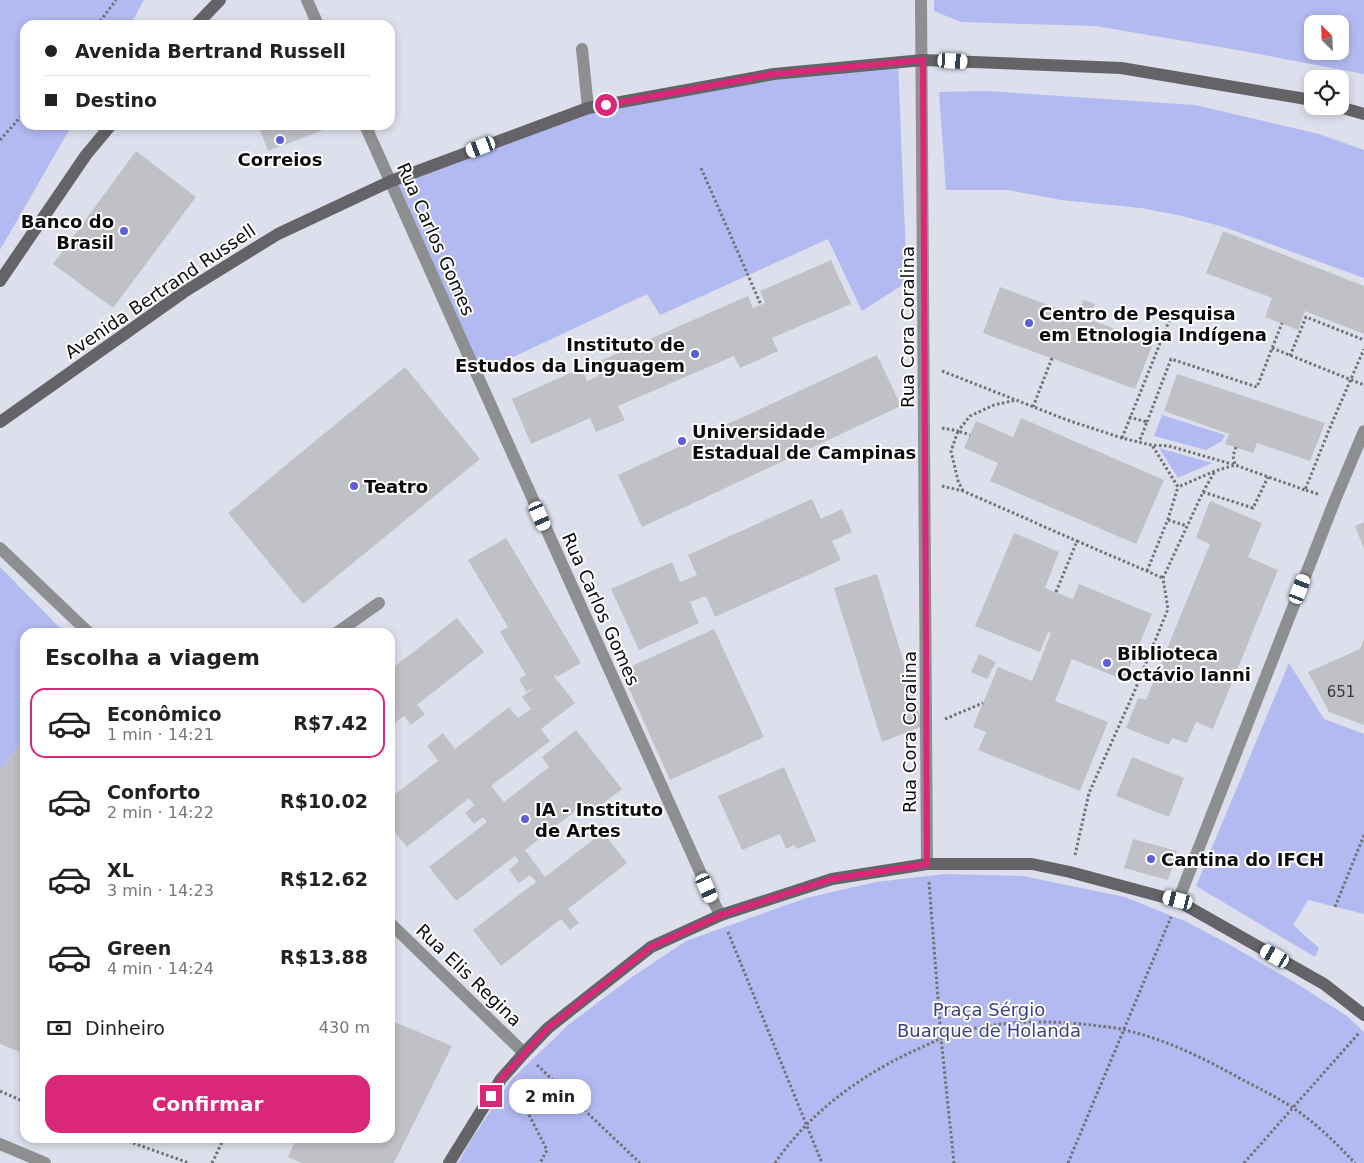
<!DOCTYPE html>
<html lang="pt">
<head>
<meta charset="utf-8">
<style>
  :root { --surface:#fff; --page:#f2f2f2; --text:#222; --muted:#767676; --line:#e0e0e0; --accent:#db2777 }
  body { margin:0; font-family:"DejaVu Sans",sans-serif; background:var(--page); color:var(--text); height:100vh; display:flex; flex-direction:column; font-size:19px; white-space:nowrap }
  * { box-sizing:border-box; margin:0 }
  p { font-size:16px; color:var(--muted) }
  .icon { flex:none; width:28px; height:28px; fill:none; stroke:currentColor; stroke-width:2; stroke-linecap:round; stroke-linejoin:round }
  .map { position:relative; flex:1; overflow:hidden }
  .side { position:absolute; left:20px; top:628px; width:375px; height:515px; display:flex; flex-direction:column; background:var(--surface); border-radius:15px; box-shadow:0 2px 8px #0003 }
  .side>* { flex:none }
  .top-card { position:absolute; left:20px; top:20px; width:375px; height:110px; border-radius:15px; box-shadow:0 2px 8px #0003; display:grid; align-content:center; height:110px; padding:0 25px; background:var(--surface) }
  .needle { width:32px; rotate:336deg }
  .buttons { position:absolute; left:1304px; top:15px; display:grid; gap:10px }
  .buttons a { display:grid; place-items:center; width:45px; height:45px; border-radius:10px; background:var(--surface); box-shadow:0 2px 8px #0003; font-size:25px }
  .end { position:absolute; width:22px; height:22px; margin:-11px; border:6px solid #db2777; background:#fff; box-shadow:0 0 0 2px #fff }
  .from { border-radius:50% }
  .bubble { position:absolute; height:35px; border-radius:15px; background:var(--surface); box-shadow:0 2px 8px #0003; font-size:16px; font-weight:700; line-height:35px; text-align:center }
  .car { position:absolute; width:15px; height:30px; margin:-15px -8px; border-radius:6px; box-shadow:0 0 4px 1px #0007; background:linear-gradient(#fff 24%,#345 0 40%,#fff 0 76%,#345 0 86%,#fff 0) }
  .top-card b { display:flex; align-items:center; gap:18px; height:48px; font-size:19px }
  .top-card b+b { border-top:1px solid var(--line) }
  .top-card i { width:12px; height:12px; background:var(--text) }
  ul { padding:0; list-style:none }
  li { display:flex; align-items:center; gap:15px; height:70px; margin:0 10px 8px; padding:0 15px; border:2px solid transparent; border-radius:15px }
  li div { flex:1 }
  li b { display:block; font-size:19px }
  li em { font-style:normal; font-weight:700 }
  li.on { border-color:var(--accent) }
  li>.icon { width:45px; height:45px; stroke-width:1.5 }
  h2 { padding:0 25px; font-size:22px; line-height:60px }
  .pay { display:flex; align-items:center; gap:12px; height:55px; padding:0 25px; font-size:19px }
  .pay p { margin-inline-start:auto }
  .action { display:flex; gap:10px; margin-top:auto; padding:10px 25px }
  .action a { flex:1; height:58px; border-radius:15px; background:var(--accent); color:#fff; font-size:20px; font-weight:700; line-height:58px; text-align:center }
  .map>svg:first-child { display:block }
  .built { fill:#dddfec; fill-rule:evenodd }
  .green { fill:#b2baf1; fill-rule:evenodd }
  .building { fill:#c0c1c7 }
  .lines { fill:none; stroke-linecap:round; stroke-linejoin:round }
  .path { stroke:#727275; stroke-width:3; stroke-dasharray:2.5 2.5; stroke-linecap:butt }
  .lane { stroke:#8e8f91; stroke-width:12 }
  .street { stroke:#8e8f91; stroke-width:12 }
  .secondary { stroke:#646468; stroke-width:12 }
  .route { stroke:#db2777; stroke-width:6 }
  .poi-dot { fill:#5c5fd7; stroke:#fff; stroke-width:2 }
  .labels { text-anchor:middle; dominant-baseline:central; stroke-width:4; stroke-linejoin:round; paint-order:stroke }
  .number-label { font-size:15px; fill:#39393c }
  .poi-label { font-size:18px; font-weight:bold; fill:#0c0c0e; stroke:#fff; text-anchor:start }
  .street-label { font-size:18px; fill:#0c0c0e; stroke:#fff }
  .park-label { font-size:18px; fill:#3b3e84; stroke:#fff }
</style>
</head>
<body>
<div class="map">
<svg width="1364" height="1163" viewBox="0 0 1364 1163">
  <rect width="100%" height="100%" fill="#e7e8ed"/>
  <path class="built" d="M 144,0 L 1364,0 L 1364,1032 L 1347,1016 L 1299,985 L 1232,946 L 1187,922 L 1125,897 L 1023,876 L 944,874 L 876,882 L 806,898 L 686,941 L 632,977 L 568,1025 L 511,1080 L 471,1140 L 458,1163 L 0,1163 L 0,250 L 72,125 L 390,125 L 390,25 L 130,25 ZM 1312,24 L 1340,24 L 1340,51 L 1312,51 ZM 1312,79 L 1340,79 L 1340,106 L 1312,106 ZM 25,632 L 390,632 L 390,1138 L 25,1138 Z"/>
  <path class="green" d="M 0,0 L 144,0 L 130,25 L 25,25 L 25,125 L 72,125 L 0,250 Z
    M 934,0 L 1364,0 L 1364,74 L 1232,49 L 1095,26 L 961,22 L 934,11 ZM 1312,24 L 1340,24 L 1340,51 L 1312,51 Z
    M 898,62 L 907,282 L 862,311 L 828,239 L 660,315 L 647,294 L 477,374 L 391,181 L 588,108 Z
    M 987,91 L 1195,105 L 1319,134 L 1364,150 L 1364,278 L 1224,227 L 1182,216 L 1141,208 L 1061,200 L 1008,190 L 946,190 L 939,92 Z
    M 1162,415 L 1225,435 L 1222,441 L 1206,450 L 1154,436 Z
    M 1159,448 L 1212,463 L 1178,478 Z
    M 0,567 L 64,632 L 25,632 L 25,737 L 0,771 Z
    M 1289,663 L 1324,719 L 1364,734 L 1364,914 L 1308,900 L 1293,925 L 1319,948 L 1315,957 L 1196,886 Z
    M 944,874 L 1023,876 L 1125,897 L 1187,922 L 1232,946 L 1299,985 L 1347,1016 L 1364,1032 L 1364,1163 L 458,1163 L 471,1140 L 511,1080 L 568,1025 L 632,977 L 686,941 L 806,898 L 876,882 Z"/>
  <path class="building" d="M 258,125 L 322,125 L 323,130 L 268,151 Z
    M 136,151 L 196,197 L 113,308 L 53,264 Z
    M 1223,231 L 1364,286 L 1364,334 L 1305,311 L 1298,330 L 1265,317 L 1272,298 L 1206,273 Z
    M 831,260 L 851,304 L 772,338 L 778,351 L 740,368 L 734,356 L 618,406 L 625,420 L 596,432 L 590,418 L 531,444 L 512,399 L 582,368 L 587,381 L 599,376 L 593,364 L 748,296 L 753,308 L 765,303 L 760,291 Z
    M 1000,287 L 1077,316 L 1083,300 L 1095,304 L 1089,319 L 1153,344 L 1135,389 L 983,333 Z
    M 877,355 L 901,406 L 642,527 L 618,475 Z
    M 405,367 L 480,459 L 303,604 L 228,513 Z
    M 1177,374 L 1325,423 L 1310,461 L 1257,443 L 1253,453 L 1225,444 L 1229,434 L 1164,411 Z
    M 1021,418 L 1164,480 L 1136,544 L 990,481 L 998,463 L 964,448 L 976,421 L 1013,437 Z
    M 812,499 L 821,519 L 842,509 L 852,532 L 832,541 L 841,560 L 715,617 L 706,596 L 690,602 L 699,623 L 639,650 L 611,589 L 672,562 L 680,582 L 697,575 L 688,555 Z
    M 1210,501 L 1262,523 L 1248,557 L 1278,570 L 1213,729 L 1196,722 L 1187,743 L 1172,738 L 1169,745 L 1126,728 L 1138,698 L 1146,700 L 1210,544 L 1196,538 Z
    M 1364,522 L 1364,549 L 1355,526 Z
    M 1014,533 L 1059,552 L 1045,588 L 1073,599 L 1079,584 L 1152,614 L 1124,680 L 1072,659 L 1055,701 L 1108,722 L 1080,791 L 978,750 L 986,732 L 973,727 L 998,667 L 1032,681 L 1051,633 L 1048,632 L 1040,652 L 975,626 Z
    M 506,538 L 581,663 L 557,677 L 556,675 L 554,676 L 575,703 L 541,729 L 550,741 L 491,786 L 504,802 L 549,767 L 542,757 L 576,730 L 622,789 L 590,813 L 583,805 L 525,850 L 545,877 L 603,832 L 627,863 L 568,909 L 579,923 L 570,930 L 561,919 L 501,966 L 473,930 L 536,882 L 530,875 L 519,883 L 509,870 L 519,861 L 515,856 L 456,901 L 429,867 L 487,822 L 483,817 L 474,824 L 465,813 L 474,805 L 469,798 L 407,847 L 390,826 L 390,798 L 438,761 L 427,746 L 443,733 L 455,749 L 509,707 L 518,718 L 531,709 L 522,697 L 535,687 L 526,692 L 519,679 L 526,675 L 500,632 L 508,627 L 468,560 Z
    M 877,574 L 923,726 L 882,742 L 834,588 Z
    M 457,618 L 484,652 L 417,705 L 425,714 L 411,725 L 404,716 L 390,727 L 390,670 Z
    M 714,629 L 764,737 L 670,780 L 621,671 Z
    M 1364,639 L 1364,725 L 1329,712 L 1308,672 L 1360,649 Z
    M 979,654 L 996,662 L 987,679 L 971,672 Z
    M 25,737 L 25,1054 L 0,1044 L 0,771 Z
    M 1132,757 L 1184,778 L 1169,817 L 1116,796 Z
    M 784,767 L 816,841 L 797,849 L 794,845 L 786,849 L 780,834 L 742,850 L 718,796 Z
    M 1133,839 L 1177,851 L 1168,880 L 1124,868 Z
    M 390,1020 L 452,1046 L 394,1163 L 302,1163 L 288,1157 L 297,1138 L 390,1138 Z"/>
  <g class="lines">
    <path class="path" d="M 97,25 L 116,0
      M 0,140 L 25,112
      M 701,168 L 761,305
      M 1272,348 L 1364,385
      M 1290,356 L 1306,317 L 1364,340
      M 942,371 L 1067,420 L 1122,438 L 1151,445 L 1169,446 L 1235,465 L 1215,471 L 1178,487
      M 1033,407 L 1052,358
      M 1129,417 L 1147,422 L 1139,442
      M 1147,422 L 1171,359 L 1257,387 L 1282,323
      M 942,428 L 958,431 L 970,416 L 994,405 L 1016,400
      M 1122,438 L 1171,316
      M 1236,447 L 1233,456 L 1235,465 L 1305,490
      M 942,486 L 963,491 L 1077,541
      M 963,491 L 958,481 L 951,451 L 958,431 L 970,435
      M 1203,492 L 1253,508 L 1268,477
      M 1318,494 L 1305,490 L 1331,425 L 1364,349
      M 1168,520 L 1187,526
      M 1147,571 L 1168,519 L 1178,487 L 1152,445
      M 1056,592 L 1077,541 L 1163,578
      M 945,719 L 983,703
      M 1075,855 L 1089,793 L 1135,690 L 1168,609 L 1163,578 L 1203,492 L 1215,471
      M 929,882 L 941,1038 L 954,1163
      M 1335,907 L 1364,835
      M 728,932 L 822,1163
      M 537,1065 L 640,1163
      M 518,1087 L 525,1107 L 547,1150 L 540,1163
      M 0,1091 L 25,1102
      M 119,1138 L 189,1163
      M 212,1163 L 224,1138
      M 775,1163 C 810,1112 862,1074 918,1049 C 931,1043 943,1037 957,1033 C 1000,1020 1047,1020 1092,1025 C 1103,1027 1115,1027 1125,1030 C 1168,1040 1205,1059 1243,1080 C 1260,1089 1277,1097 1293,1108 C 1316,1123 1336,1143 1355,1163
      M 1068,1163 L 1171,917
      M 1244,1163 L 1359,1033"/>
    <path class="lane" d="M 582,49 L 588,108
      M 338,632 L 379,603"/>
    <path class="street" d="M 307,0 L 318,25
      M 921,0 L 927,864
      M 365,125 L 715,905 L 721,915
      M 0,548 L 88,632
      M 1178,901 L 1335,500 L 1364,431
      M 390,923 L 524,1053
      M 0,1144 L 45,1163"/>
    <path class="secondary" d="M 196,25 L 220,0
      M 1336,106 L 1364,114
      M 0,281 L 86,155 L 111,125
      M 0,422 L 184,292 L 278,234 L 391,181 L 588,108 L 774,74 L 923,60 L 1121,68 L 1312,100
      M 449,1163 L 501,1079 L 524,1053 L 548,1028 L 651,947 L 721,915 L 832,879 L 927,864 L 1032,864 L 1070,872 L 1178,901 L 1324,984 L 1364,1015"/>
  </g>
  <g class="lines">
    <path class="route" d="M 491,1096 L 501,1079 L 548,1028 L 651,947 L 721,915 L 832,879 L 927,864 L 923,60 L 774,74 L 606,105"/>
  </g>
  <g class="poi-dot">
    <circle cx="280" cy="140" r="5"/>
    <circle cx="124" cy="231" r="5"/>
    <circle cx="1029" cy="323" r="5"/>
    <circle cx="695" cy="354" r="5"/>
    <circle cx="682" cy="441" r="5"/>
    <circle cx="354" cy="486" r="5"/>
    <circle cx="1107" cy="663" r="5"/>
    <circle cx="525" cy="819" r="5"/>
    <circle cx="1151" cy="859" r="5"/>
  </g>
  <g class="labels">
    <g class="number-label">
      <text x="1341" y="692">651</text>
    </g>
    <g class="poi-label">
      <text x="280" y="159" text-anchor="middle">Correios</text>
      <text x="114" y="221" text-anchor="end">Banco do<tspan x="114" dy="21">Brasil</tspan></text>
      <text x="1039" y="313">Centro de Pesquisa<tspan x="1039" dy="21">em Etnologia Indígena</tspan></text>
      <text x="685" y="344" text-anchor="end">Instituto de<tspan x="685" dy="21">Estudos da Linguagem</tspan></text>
      <text x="692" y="431">Universidade<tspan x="692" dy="21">Estadual de Campinas</tspan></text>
      <text x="364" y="486">Teatro</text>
      <text x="1117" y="653">Biblioteca<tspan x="1117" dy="21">Octávio Ianni</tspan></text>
      <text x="535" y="809">IA - Instituto<tspan x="535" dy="21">de Artes</tspan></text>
      <text x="1161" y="859">Cantina do IFCH</text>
    </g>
    <g class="street-label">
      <text transform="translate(436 239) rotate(66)">Rua Carlos Gomes</text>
      <text transform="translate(160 291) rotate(-34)">Avenida Bertrand Russell</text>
      <text transform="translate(907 327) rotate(-90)">Rua Cora Coralina</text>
      <text transform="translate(601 609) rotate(66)">Rua Carlos Gomes</text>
      <text transform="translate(909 732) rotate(-90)">Rua Cora Coralina</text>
      <text transform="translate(469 975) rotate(44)">Rua Elis Regina</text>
    </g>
    <g class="park-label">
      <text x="989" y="1009">Praça Sérgio<tspan x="989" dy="21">Buarque de Holanda</tspan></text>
    </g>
  </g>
</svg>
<div class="buttons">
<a><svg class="needle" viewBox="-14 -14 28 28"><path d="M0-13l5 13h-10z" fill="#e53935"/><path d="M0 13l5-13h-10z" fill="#767676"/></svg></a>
<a><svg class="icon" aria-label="locate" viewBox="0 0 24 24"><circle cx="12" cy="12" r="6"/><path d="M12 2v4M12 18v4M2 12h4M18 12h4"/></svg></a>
</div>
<i class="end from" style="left:606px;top:105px"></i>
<i class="end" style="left:491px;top:1096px"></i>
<div class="bubble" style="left:509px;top:1079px;width:82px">2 min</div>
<i class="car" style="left:953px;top:61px;rotate:93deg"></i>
<i class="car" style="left:481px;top:147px;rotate:249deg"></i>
<i class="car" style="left:540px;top:516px;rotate:156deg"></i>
<i class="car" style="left:1300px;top:589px;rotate:21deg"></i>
<i class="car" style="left:707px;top:888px;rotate:156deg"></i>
<i class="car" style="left:1178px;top:900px;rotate:284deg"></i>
<i class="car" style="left:1275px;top:956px;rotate:300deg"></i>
<div class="top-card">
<b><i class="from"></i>Avenida Bertrand Russell</b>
<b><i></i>Destino</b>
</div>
<section class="side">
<h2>Escolha a viagem</h2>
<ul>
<li class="on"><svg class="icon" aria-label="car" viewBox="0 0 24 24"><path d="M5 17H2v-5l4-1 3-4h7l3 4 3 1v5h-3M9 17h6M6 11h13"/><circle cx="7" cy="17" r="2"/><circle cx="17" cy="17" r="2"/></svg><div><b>Econômico</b><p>1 min · 14:21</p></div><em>R$7.42</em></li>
<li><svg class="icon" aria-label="car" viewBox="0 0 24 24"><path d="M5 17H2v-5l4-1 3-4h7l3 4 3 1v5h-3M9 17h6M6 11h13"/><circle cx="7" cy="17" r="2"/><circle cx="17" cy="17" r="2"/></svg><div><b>Conforto</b><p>2 min · 14:22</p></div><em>R$10.02</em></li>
<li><svg class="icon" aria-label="car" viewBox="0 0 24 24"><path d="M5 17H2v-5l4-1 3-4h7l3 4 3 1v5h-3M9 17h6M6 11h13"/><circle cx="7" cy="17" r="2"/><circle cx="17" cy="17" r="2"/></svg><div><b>XL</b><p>3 min · 14:23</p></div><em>R$12.62</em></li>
<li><svg class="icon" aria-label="car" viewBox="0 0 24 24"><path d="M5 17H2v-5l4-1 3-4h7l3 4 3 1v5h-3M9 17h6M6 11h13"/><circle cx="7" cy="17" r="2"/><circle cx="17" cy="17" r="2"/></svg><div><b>Green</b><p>4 min · 14:24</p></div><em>R$13.88</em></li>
</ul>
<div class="pay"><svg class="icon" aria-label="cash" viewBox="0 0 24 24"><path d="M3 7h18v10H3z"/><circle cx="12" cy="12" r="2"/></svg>Dinheiro<p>430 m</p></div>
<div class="action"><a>Confirmar</a></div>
</section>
</div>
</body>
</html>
